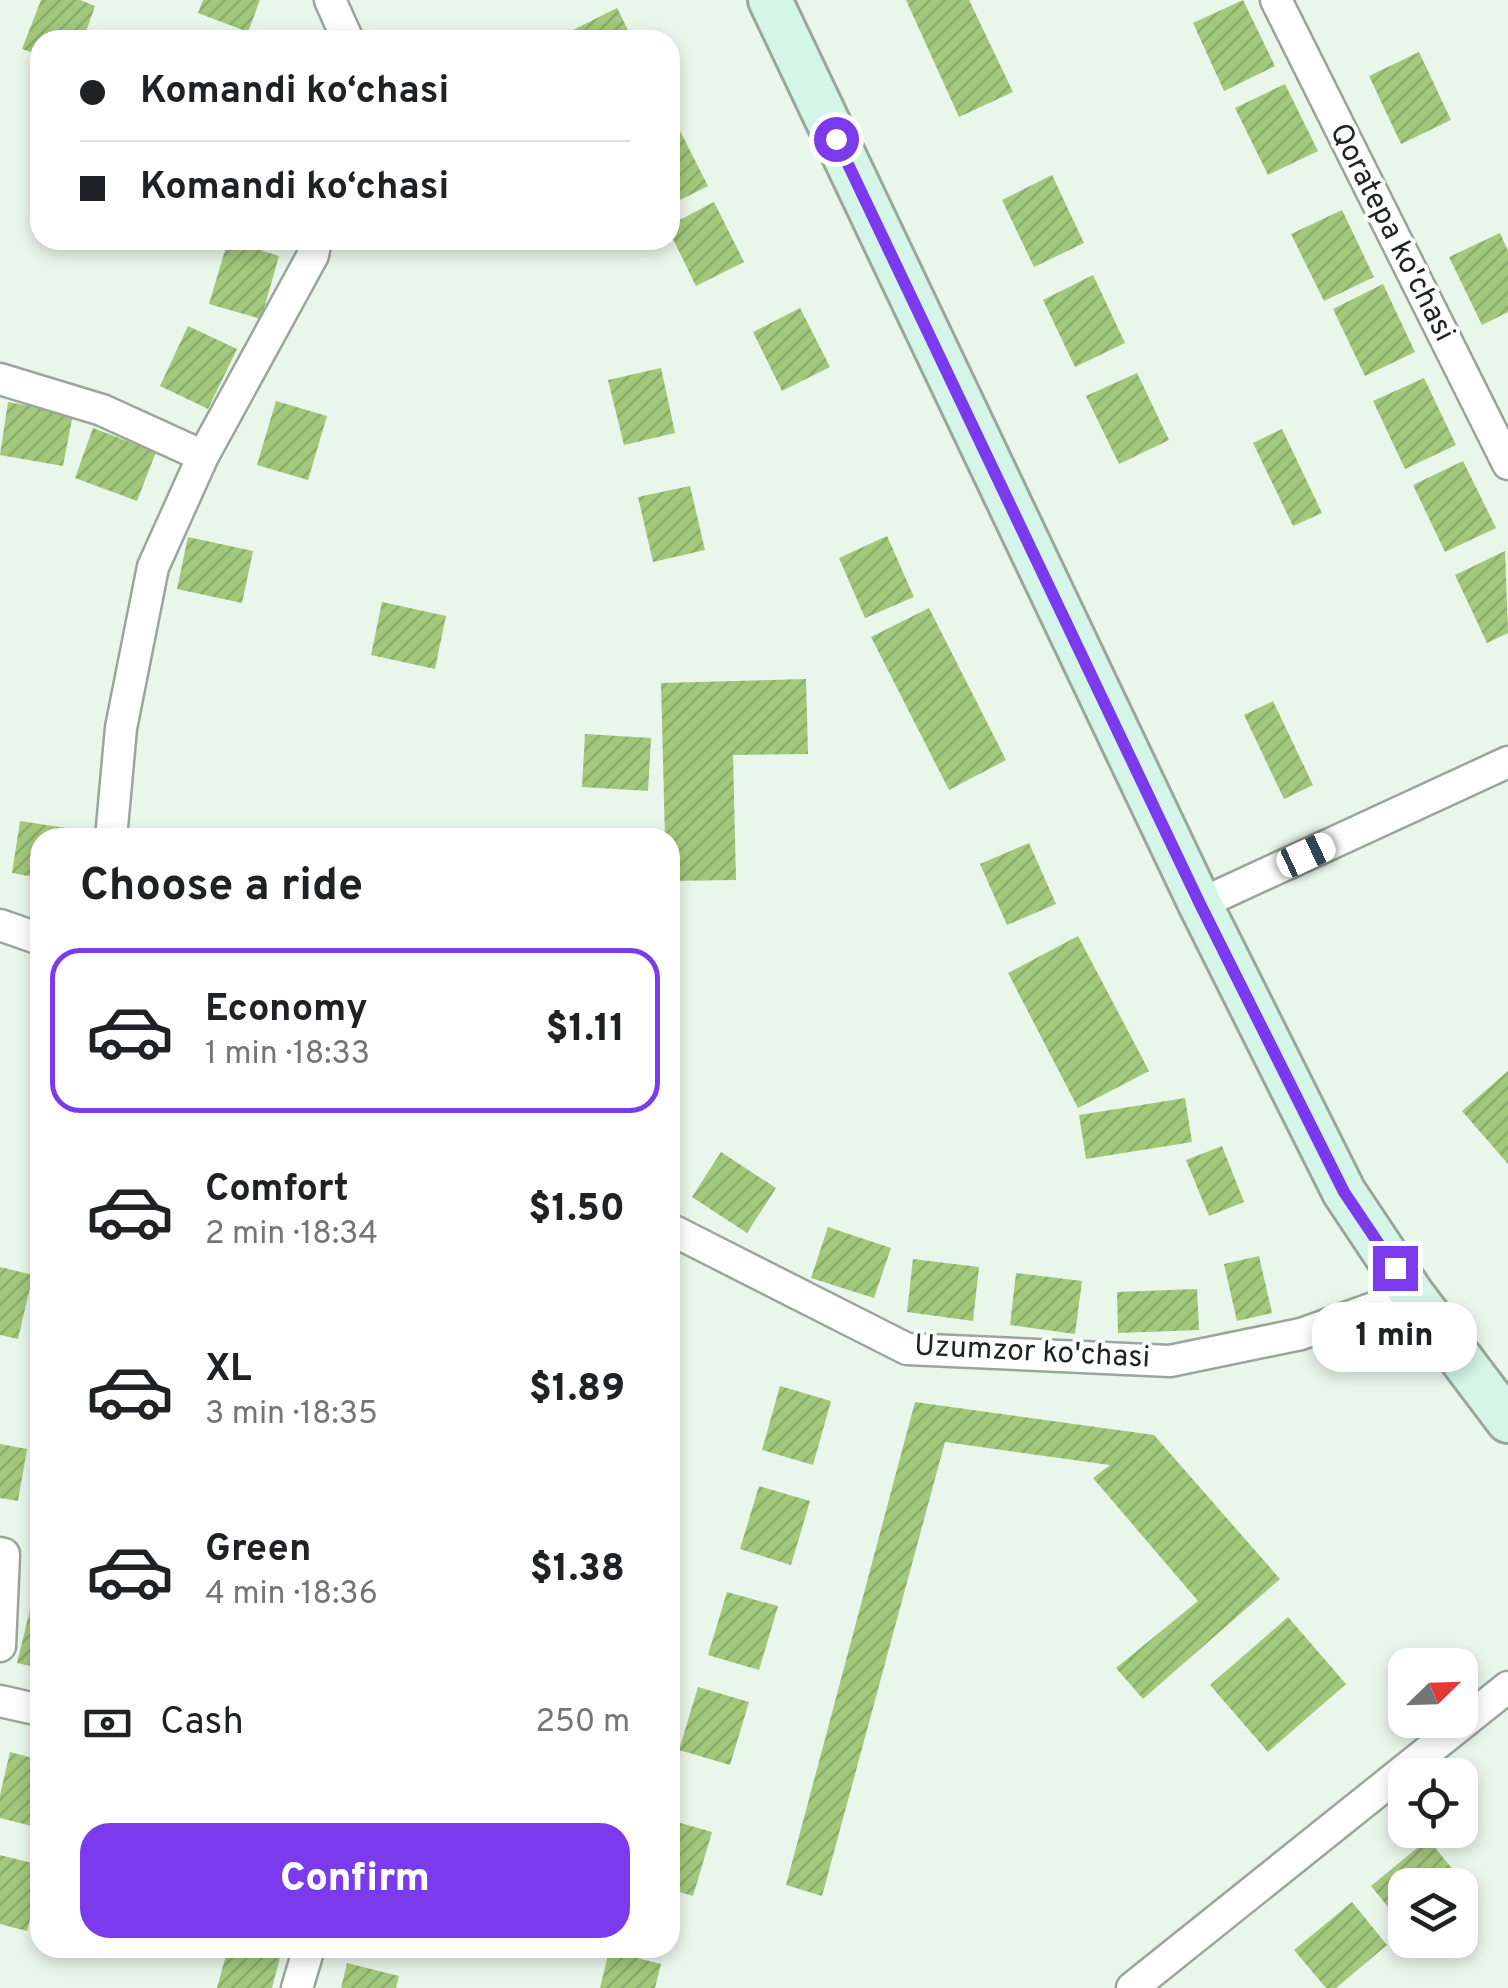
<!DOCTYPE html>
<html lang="en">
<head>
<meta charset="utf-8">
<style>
  :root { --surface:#fff; --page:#f2f2f2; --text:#202124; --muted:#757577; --line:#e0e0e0; --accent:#7c3aed }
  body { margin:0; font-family:Overpass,sans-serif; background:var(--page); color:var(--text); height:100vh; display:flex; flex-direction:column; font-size:38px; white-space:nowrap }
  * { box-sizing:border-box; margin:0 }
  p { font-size:32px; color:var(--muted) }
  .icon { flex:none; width:55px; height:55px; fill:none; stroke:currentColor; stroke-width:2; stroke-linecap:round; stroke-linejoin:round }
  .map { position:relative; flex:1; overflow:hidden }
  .side { position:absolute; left:30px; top:828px; width:650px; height:1130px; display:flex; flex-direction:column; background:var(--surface); border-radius:30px; box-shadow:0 5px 15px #0003 }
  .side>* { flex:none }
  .hud { position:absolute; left:30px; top:30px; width:650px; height:220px; border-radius:30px; box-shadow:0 5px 15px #0003; display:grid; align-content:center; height:220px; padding:0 50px; background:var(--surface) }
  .needle { width:65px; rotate:67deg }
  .buttons { position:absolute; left:1388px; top:1648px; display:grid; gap:20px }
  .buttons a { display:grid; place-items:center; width:90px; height:90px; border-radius:20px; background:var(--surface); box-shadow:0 5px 15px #0003; font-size:50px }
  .end { position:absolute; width:45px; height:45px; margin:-22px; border:12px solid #7c3aed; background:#fff; box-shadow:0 0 0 5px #fff }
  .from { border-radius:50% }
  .bubble { position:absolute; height:70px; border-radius:30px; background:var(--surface); box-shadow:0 5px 15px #0003; font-size:32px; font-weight:800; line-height:70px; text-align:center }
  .car { position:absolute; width:30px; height:60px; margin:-30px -15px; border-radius:12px; box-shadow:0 0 8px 2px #0007; background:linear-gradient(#fff 24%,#345 0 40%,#fff 0 76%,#345 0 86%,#fff 0) }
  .hud b { display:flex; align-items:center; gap:35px; height:95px; font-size:38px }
  .hud b+b { border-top:2px solid var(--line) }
  .hud i { width:25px; height:25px; background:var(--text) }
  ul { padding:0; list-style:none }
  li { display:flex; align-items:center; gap:30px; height:165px; margin:0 20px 15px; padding:0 30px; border:5px solid transparent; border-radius:30px }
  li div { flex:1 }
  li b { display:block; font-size:38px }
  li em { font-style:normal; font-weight:800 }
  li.on { border-color:var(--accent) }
  li>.icon { width:90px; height:90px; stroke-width:1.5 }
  h2 { padding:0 50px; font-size:45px; line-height:120px }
  .pay { display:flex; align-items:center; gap:25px; height:110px; padding:0 50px; font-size:38px }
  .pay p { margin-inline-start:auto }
  .action { display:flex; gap:20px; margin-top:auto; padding:20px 50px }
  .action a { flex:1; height:115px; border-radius:30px; background:var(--accent); color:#fff; font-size:40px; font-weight:800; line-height:115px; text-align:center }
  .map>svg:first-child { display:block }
  .building { fill:url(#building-hatch) }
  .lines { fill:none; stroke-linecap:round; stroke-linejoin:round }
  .minor-casing { stroke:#9aa69b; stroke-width:35 }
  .secondary-casing { stroke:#9aa69b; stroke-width:48 }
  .minor { stroke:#fff; stroke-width:30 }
  .secondary { stroke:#d4f5e8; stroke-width:42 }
  .route { stroke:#7c3aed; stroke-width:12 }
  .labels { text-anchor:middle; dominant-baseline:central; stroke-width:8; stroke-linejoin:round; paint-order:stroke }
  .street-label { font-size:30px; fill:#1f2420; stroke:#fff }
</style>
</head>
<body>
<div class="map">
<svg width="1508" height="1988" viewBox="0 0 1508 1988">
  <defs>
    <pattern id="building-hatch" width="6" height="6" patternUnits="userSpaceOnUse" patternTransform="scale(2.5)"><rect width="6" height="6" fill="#a2c87c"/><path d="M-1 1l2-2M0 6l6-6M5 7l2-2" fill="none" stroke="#8bac6b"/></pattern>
  </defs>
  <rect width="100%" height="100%" fill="#e9f6ea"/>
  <path class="building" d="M 41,0 L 80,0 L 95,6 L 83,40 L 40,40 L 40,55 L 22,49 Z
    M 203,0 L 260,0 L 248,32 L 198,13 Z
    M 906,0 L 969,0 L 1013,92 L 959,117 Z
    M 1243,0 L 1275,66 L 1224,91 L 1193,23 Z
    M 617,8 L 633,40 L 574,40 L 569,32 Z
    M 1419,52 L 1451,120 L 1401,144 L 1369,76 Z
    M 1285,84 L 1318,151 L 1268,175 L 1235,108 Z
    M 678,127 L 708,186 L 670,205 L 670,131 Z
    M 1052,175 L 1084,243 L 1034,267 L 1002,200 Z
    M 714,202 L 744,262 L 696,286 L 670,233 L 670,225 Z
    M 1342,210 L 1374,277 L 1324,301 L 1291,234 Z
    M 1500,233 L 1508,251 L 1508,312 L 1482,325 L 1449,257 Z
    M 228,240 L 279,256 L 261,319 L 209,304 Z
    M 1093,275 L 1125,343 L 1075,367 L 1043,300 Z
    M 1383,284 L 1415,352 L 1365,376 L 1333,309 Z
    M 800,308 L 830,367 L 782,391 L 753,332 Z
    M 188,326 L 237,349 L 208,409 L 160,386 Z
    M 661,368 L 675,433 L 624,445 L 608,380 Z
    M 1137,373 L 1169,440 L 1119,464 L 1086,396 Z
    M 1424,378 L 1456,445 L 1405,469 L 1373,401 Z
    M 276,401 L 327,416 L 308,480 L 257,465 Z
    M 8,402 L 73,414 L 63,466 L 0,455 Z
    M 93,428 L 156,452 L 137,501 L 75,478 Z
    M 1282,429 L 1322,513 L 1293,526 L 1253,443 Z
    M 1463,461 L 1496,528 L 1445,552 L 1413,485 Z
    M 690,486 L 705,550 L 653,562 L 638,497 Z
    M 887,536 L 914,597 L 865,618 L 839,558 Z
    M 188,537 L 253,551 L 242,603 L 177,589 Z
    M 1505,551 L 1508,633 L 1487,643 L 1455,575 Z
    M 382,602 L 446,616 L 435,669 L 371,655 Z
    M 929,608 L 1006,760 L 949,790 L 871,637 Z
    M 806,679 L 808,754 L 733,755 L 736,880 L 670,881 L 670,838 L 665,838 L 661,683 Z
    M 1273,701 L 1313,785 L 1284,799 L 1244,715 Z
    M 585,734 L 651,738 L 648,791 L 582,787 Z
    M 20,821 L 86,831 L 85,838 L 40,838 L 40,878 L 12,873 Z
    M 1029,843 L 1056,904 L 1007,925 L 980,864 Z
    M 1078,936 L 1149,1071 L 1078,1108 L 1008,973 Z
    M 1508,1071 L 1508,1164 L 1462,1111 Z
    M 1185,1098 L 1192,1142 L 1086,1159 L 1079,1115 Z
    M 1222,1146 L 1244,1202 L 1209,1216 L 1186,1160 Z
    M 721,1152 L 776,1188 L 747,1233 L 692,1197 Z
    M 828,1227 L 891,1248 L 874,1298 L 811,1278 Z
    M 1259,1256 L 1272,1313 L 1237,1321 L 1224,1264 Z
    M 913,1259 L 979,1267 L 973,1321 L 907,1312 Z
    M 0,1267 L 33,1275 L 18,1339 L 0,1335 Z
    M 1016,1273 L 1082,1281 L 1075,1334 L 1010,1325 Z
    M 1197,1289 L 1199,1330 L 1118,1333 L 1117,1292 Z
    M 780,1386 L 831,1401 L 813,1465 L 762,1450 Z
    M 915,1402 L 1154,1435 L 1280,1579 L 1143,1699 L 1116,1668 L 1198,1601 L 1093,1478 L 1110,1465 L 945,1442 L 822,1896 L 786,1885 Z
    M 0,1444 L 27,1449 L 18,1501 L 0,1498 Z
    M 759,1486 L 810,1501 L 791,1565 L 740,1549 Z
    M 727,1592 L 778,1606 L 759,1670 L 708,1655 Z
    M 33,1598 L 40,1600 L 40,1668 L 17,1663 Z
    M 1288,1617 L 1346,1684 L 1268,1752 L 1210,1685 Z
    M 698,1687 L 749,1702 L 730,1765 L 679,1750 Z
    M 10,1752 L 40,1760 L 40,1828 L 0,1818 L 0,1795 Z
    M 670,1820 L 712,1832 L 693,1896 L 670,1889 Z
    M 1428,1839 L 1463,1882 L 1460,1885 L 1405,1885 L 1405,1928 L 1371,1886 Z
    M 0,1855 L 40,1865 L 40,1880 L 27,1931 L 0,1924 Z
    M 1352,1902 L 1387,1945 L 1336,1988 L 1326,1988 L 1294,1950 Z
    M 228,1948 L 257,1948 L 281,1954 L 272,1988 L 217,1988 Z
    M 609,1951 L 661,1964 L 655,1988 L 600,1988 Z
    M 347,1963 L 399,1976 L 396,1988 L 341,1988 Z"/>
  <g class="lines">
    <g class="minor-casing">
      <path id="minor" d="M 330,0 L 348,40
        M 1276,0 L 1508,464
        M 0,379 L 102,410 L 203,456
        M 111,838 L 121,728 L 153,567 L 203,456 L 313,255 L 316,240
        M 1200,904 L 1508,762
        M 0,925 L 40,939
        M 670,1229 L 907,1349 L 1170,1361 L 1301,1334 L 1412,1294
        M 0,1553 L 4,1554 L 0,1646
        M 0,1701 L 40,1710
        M 297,1988 L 309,1948
        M 1132,1988 L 1508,1687"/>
    </g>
    <g class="secondary-casing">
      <path id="secondary" d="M 770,0 L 1200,904 L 1344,1192 L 1412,1294 L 1508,1421"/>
    </g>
    <use href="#minor" class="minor"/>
    <use href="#secondary" class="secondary"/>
  </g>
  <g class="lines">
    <path class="route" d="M 836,139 L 1200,904 L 1344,1192 L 1395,1268"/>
  </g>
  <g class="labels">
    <g class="street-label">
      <text transform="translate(1391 233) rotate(63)">Qoratepa ko'chasi</text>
      <text transform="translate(1032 1353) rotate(3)">Uzumzor ko'chasi</text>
    </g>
  </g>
</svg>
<div class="buttons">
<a><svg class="needle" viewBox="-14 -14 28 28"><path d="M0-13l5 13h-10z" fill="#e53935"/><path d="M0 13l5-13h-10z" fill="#757577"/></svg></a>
<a><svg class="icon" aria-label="locate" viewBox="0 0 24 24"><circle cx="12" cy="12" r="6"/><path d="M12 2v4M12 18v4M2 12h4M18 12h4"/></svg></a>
<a><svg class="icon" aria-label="layers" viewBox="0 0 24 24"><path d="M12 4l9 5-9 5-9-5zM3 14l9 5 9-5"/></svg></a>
</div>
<i class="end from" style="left:836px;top:139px"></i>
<i class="end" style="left:1395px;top:1268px"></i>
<div class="bubble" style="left:1312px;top:1302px;width:165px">1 min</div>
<i class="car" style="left:1306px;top:855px;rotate:65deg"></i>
<div class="hud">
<b><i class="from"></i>Komandi ko‘chasi</b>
<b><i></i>Komandi ko‘chasi</b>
</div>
<section class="side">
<h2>Choose a ride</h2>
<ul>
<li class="on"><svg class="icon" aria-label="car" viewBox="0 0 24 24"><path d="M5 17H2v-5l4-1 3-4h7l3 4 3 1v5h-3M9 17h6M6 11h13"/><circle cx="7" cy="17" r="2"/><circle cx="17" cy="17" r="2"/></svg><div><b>Economy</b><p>1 min · 18:33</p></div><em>$1.11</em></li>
<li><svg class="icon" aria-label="car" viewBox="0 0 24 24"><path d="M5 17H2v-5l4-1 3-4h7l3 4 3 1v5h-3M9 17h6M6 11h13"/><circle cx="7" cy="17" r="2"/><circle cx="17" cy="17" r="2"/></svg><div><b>Comfort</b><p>2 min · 18:34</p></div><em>$1.50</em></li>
<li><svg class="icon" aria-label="car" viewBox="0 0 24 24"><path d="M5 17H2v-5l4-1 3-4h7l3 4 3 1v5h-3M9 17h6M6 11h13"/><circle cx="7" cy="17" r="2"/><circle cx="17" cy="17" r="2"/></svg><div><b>XL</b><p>3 min · 18:35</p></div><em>$1.89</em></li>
<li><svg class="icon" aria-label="car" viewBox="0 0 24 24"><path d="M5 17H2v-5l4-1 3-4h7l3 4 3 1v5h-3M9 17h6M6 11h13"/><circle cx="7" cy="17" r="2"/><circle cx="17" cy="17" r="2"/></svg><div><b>Green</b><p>4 min · 18:36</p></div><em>$1.38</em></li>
</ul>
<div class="pay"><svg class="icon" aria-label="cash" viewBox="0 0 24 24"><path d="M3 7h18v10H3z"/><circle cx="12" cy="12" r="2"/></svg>Cash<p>250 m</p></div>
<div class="action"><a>Confirm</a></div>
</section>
</div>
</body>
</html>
